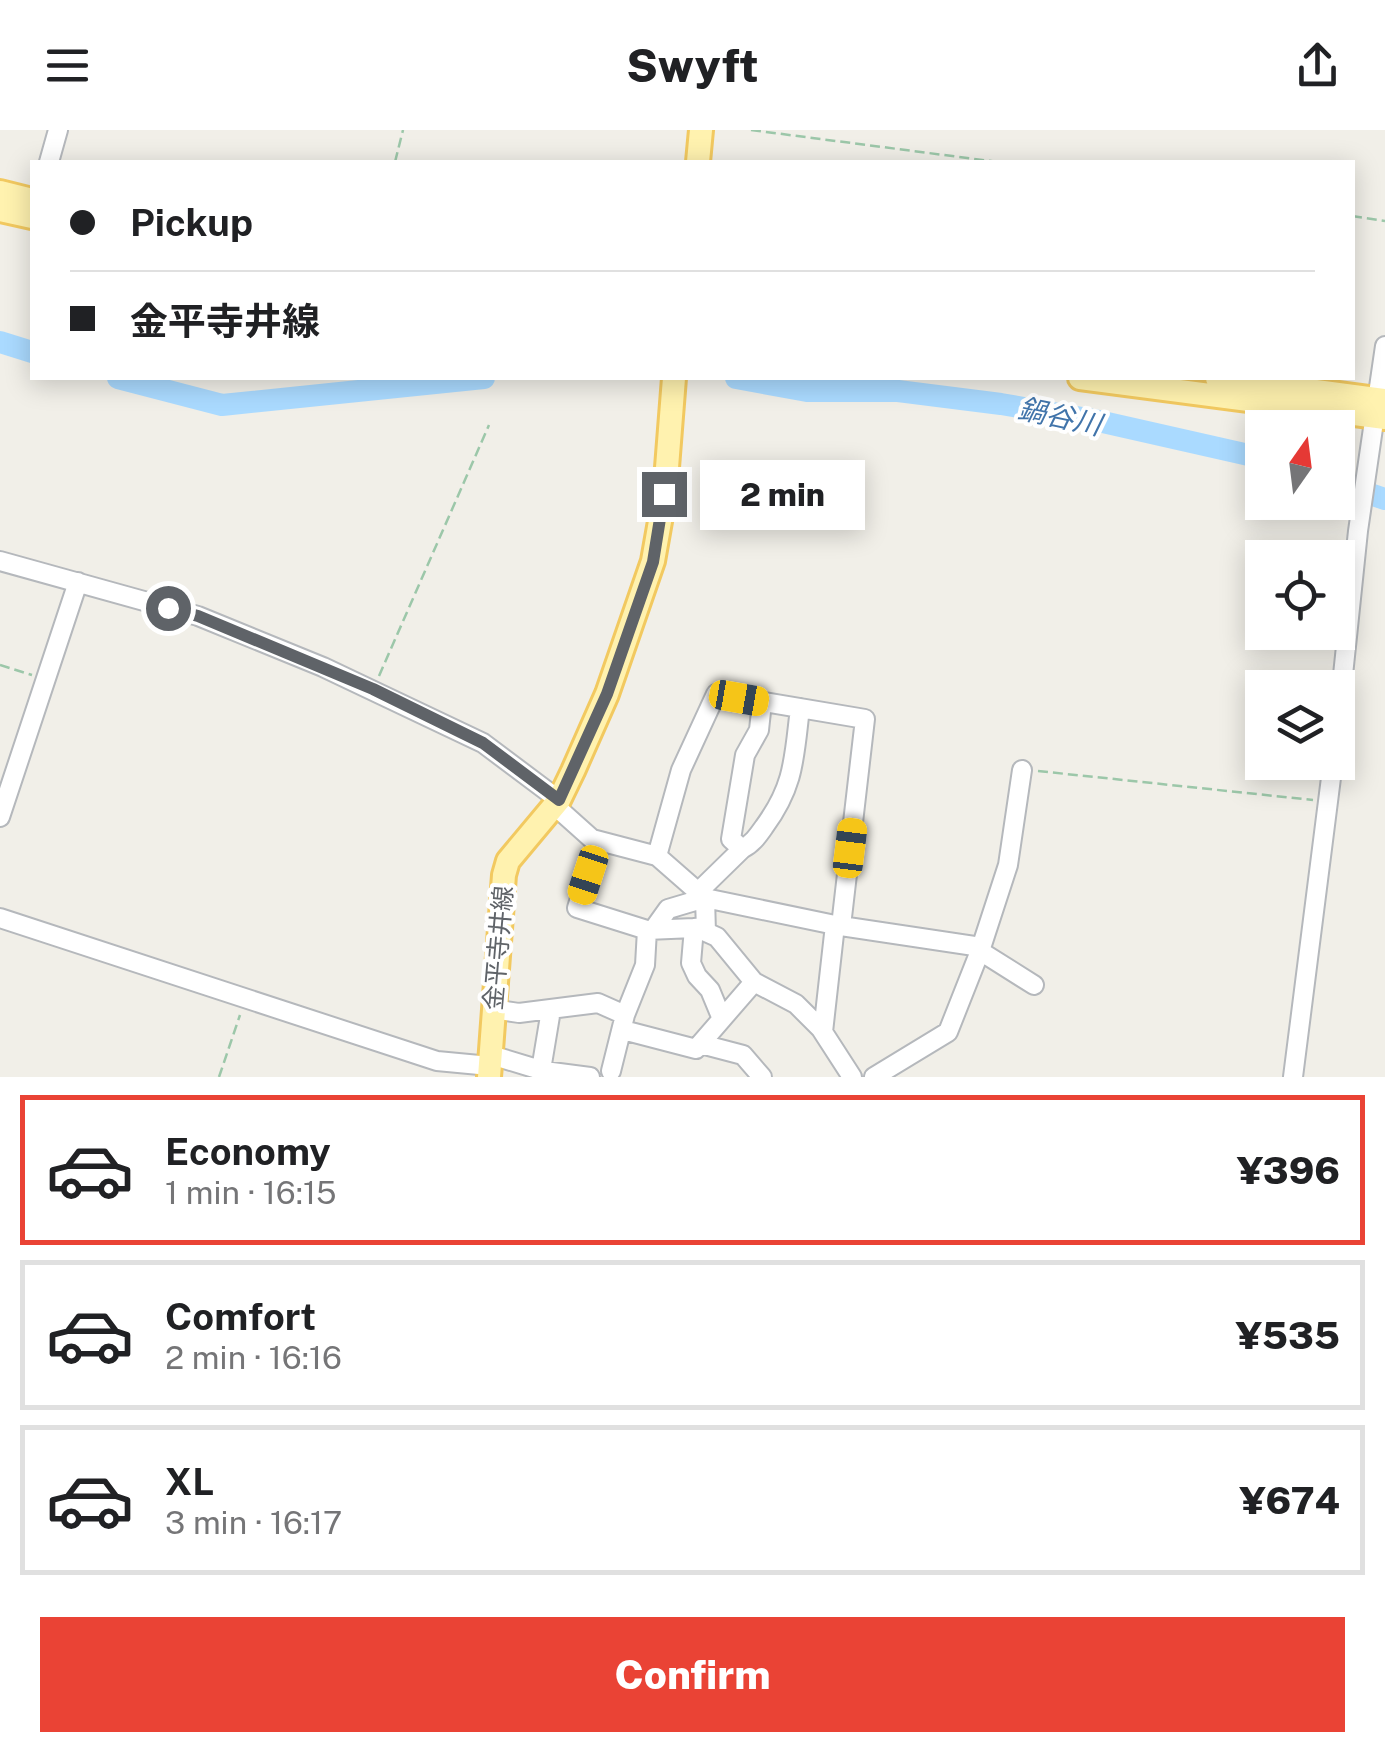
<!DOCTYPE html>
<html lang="en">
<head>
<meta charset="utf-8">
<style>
  :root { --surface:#fff; --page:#f6f6f6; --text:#202124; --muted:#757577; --line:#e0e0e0; --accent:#ea4335 }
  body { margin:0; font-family:"Public Sans","Noto Sans JP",sans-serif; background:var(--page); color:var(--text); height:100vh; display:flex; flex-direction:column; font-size:38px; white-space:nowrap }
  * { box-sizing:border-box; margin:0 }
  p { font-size:32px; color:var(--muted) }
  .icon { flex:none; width:55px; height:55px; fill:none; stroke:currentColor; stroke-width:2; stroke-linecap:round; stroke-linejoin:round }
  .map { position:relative; height:947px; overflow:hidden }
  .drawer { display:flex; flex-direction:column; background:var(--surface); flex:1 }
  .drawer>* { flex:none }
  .guide { position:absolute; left:30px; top:30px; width:1325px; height:220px; border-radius:0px; box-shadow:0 5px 25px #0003; display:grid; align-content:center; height:220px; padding:0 40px; background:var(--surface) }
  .needle { width:65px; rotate:14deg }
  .buttons { position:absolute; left:1245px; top:280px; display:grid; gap:20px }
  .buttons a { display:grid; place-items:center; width:110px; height:110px; border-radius:0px; background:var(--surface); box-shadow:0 5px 25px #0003; font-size:50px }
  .end { position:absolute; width:45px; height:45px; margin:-22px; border:12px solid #5f6368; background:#fff; box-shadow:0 0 0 5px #fff }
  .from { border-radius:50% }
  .bubble { position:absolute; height:70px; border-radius:0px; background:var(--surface); box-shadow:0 5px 25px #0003; font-size:32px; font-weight:800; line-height:70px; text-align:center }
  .car { position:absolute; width:30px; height:60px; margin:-30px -15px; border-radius:12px; box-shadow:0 0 8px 2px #0007; background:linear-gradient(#f5c518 24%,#345 0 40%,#f5c518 0 76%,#345 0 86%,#f5c518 0) }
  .guide b { display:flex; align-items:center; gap:35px; height:95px; font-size:38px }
  .guide b+b { border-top:2px solid var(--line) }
  .guide i { width:25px; height:25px; background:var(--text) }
  ul { padding:18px 0 0; list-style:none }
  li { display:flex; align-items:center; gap:30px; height:150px; margin:0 20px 15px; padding:0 20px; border:5px solid var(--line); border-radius:0px }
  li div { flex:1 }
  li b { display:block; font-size:38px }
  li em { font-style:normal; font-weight:800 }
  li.current { border-color:var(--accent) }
  li>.icon { width:90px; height:90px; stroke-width:1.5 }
  .button { display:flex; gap:20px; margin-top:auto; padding:20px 40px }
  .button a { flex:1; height:115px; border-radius:0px; background:var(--accent); color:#fff; font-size:40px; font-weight:800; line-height:115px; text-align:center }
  header { display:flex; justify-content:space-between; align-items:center; height:130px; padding:0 40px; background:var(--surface); font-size:45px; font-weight:800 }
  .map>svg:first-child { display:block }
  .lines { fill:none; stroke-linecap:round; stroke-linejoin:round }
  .river { stroke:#aadaff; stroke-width:22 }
  .minor-casing { stroke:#b5b8bc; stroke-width:22 }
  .major-casing { stroke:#f2c960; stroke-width:28 }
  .path { stroke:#9cc7a9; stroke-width:2.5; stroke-dasharray:10 5; stroke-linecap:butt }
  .minor { stroke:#fff; stroke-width:18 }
  .major { stroke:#fff2af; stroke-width:22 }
  .route { stroke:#5f6368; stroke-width:12 }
  .labels { text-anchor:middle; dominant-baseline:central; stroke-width:8; stroke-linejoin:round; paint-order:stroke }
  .street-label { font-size:25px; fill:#5f6368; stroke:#fff }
  .water-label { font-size:28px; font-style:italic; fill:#4174aa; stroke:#fff }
</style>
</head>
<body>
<header><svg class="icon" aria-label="menu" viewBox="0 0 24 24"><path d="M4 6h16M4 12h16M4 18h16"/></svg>Swyft<svg class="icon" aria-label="share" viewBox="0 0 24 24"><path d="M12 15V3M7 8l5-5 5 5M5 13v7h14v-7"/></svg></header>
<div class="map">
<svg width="1385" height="947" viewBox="0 0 1385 947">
  <rect width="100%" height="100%" fill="#f1efe8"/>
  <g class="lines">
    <path class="river" d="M 0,212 L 32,222
      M 118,248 L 222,275 L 484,248
      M 736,248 L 807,261 L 898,261 L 1001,274 L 1094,290 L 1262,328
      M 1338,353 L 1385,369"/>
    <g class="minor-casing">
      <path id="minor" d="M 49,32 L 58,0
        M 0,431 L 198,486 L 323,537 L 483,613 L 559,670
        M 1338,593 L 1358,401 L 1385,216
        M 554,675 L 592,709 L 657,726 L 705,768 L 706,802 L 717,807 L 754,852 L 796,874 L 821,899 L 852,947
        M 0,687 L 78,452
        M 598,711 L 577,778 L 647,800 L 645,835 L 625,885 L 611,941
        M 742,719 L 731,709 L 745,625 L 759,600 L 762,572
        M 657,726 L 681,640 L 716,564 L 865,589 L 841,796 L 835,795
        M 698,762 L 742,719 C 752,714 757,707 764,697 C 795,655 794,627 800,578
        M 0,788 L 437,931 L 490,936
        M 841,796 L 981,817
        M 706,797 L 694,798 L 691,833 L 697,846 L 710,860 L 722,889
        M 647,800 L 694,798
        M 653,800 L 668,779 L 705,768 L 835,795 L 823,902
        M 980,821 L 1034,855
        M 493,879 L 519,883 L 598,873 L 625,885
        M 623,900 L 696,919 L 754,852
        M 701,914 L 743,925 L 762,947
        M 491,925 L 544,941 L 590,947
        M 541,940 L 551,880
        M 874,947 L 948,902 L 980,821 L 1008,735 L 1022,640
        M 1293,947 L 1333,632"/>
    </g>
    <g class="major-casing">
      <path id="major" d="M 698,32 L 701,0
        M 0,62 L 32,70
        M 0,80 L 32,87
        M 1080,248 L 1385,288
        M 1217,248 L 1385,270
        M 489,947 L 504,745 L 508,731 L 559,670 L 573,641 L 607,564 L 653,431 L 665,363 L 674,248"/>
    </g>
    <path class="path" d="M 751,0 L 998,32
      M 395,32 L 403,0
      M 1352,86 L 1385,91
      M 0,535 L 32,545
      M 379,546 L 489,295
      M 1038,641 L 1313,670
      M 219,947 L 240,885"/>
    <use href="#minor" class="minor"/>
    <use href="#major" class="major"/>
  </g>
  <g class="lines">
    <path class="route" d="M 168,478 L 198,486 L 373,559 L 483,613 L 559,670 L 607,564 L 653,432 L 664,364"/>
  </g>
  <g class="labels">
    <g class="street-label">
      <text transform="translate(498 818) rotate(-85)">金平寺井線</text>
    </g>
    <g class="water-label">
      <text transform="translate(1060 286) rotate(12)">鍋谷川</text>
    </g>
  </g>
</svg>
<div class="buttons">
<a><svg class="needle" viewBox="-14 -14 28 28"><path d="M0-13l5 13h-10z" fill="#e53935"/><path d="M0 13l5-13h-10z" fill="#757577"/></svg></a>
<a><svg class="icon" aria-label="locate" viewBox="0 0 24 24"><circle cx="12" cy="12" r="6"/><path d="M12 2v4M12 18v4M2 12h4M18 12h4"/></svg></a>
<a><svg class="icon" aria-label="layers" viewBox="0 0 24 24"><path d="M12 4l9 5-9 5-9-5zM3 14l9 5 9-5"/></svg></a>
</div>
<i class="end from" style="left:168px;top:478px"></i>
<i class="end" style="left:664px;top:364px"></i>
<div class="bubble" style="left:700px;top:330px;width:165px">2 min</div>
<i class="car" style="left:739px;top:568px;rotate:100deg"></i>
<i class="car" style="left:850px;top:718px;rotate:7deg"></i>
<i class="car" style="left:588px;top:745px;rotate:198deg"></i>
<div class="guide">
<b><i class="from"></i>Pickup</b>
<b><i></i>金平寺井線</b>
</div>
</div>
<section class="drawer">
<ul>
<li class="current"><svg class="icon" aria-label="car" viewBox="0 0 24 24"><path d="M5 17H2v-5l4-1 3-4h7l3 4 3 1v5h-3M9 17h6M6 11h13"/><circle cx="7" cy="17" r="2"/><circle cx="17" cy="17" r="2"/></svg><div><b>Economy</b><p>1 min · 16:15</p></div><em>¥396</em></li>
<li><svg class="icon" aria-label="car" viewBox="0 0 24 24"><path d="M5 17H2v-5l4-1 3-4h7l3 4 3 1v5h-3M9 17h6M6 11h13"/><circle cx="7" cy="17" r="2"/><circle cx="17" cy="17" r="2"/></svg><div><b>Comfort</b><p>2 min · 16:16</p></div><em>¥535</em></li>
<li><svg class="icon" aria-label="car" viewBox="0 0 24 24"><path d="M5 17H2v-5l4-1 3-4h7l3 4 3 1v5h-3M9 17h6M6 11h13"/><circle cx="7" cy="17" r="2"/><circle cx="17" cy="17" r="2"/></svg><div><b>XL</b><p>3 min · 16:17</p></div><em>¥674</em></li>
</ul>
<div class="button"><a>Confirm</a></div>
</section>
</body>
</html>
